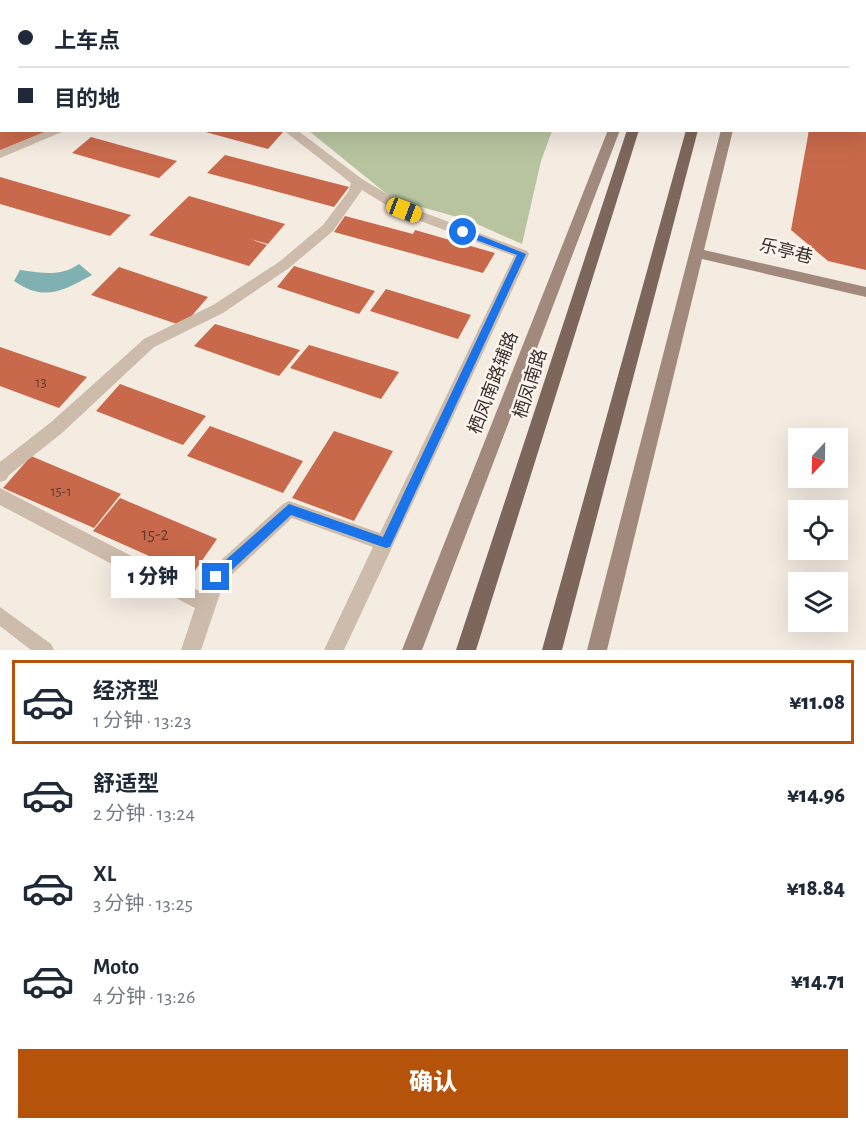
<!DOCTYPE html>
<html lang="zh">
<head>
<meta charset="utf-8">
<style>
  :root { --surface:#fff; --page:#f6f6f7; --text:#1f2937; --muted:#747a83; --line:#e0e1e3; --accent:#b45309 }
  body { margin:0; font-family:"Alegreya Sans","Noto Sans SC",sans-serif; background:var(--page); color:var(--text); height:100vh; display:flex; flex-direction:column; font-size:22px; white-space:nowrap }
  * { box-sizing:border-box; margin:0 }
  p { font-size:20px; color:var(--muted) }
  .icon { flex:none; width:33px; height:33px; fill:none; stroke:currentColor; stroke-width:2; stroke-linecap:round; stroke-linejoin:round }
  .map { position:relative; height:650px; overflow:hidden }
  .details { display:flex; flex-direction:column; background:var(--surface); flex:1 }
  .details>* { flex:none }
  .banner { position:absolute; left:0px; top:0px; width:867px; height:132px; box-shadow:0 6px 24px #0002; display:grid; align-content:center; height:132px; padding:0 18px; background:var(--surface) }
  .needle { width:39px; rotate:202deg }
  .tools { position:absolute; left:788px; top:428px; display:grid; gap:12px }
  .tools a { display:grid; place-items:center; width:60px; height:60px; border-radius:0px; background:var(--surface); box-shadow:0 6px 24px #0002; font-size:30px }
  .end { position:absolute; width:27px; height:27px; margin:-14px; border:8px solid #1a73e8; background:#fff; box-shadow:0 0 0 3px #fff }
  .from { border-radius:50% }
  .bubble { position:absolute; height:42px; border-radius:0px; background:var(--surface); box-shadow:0 6px 24px #0002; font-size:20px; font-weight:800; line-height:42px; text-align:center }
  .car { position:absolute; width:18px; height:36px; margin:-18px -9px; border-radius:8px; box-shadow:0 0 4px 2px #0007; background:linear-gradient(#f5c518 24%,#345 0 40%,#f5c518 0 76%,#345 0 86%,#f5c518 0) }
  .banner b { display:flex; align-items:center; gap:21px; height:57px; font-size:22px }
  .banner b+b { border-top:2px solid var(--line) }
  .banner i { width:15px; height:15px; background:var(--text) }
  ul { padding:10px 0 0; list-style:none }
  li { display:flex; align-items:center; gap:18px; height:84px; margin:0 12px 9px; padding:0 6px; border:3px solid transparent; border-radius:0px }
  li div { flex:1 }
  li b { display:block; font-size:22px }
  li em { font-style:normal; font-weight:800 }
  li.current { border-color:var(--accent) }
  li>.icon { width:54px; height:54px; stroke-width:1.5 }
  .primary-button { display:flex; gap:12px; margin-top:auto; padding:12px 18px }
  .primary-button a { flex:1; height:69px; border-radius:0px; background:var(--accent); color:#fff; font-size:24px; font-weight:800; line-height:69px; text-align:center }
  .map>svg:first-child { display:block }
  .green { fill:#b8c4a0 }
  .water { fill:#7fb0b2 }
  .building { fill:#c8694b }
  .lines { fill:none; stroke-linecap:round; stroke-linejoin:round }
  .lane { fill:#cdbbac; fill-rule:evenodd }
  .street { fill:#cdbbac; fill-rule:evenodd }
  .secondary { fill:#a18a7d; fill-rule:evenodd }
  .primary { fill:#7d675c; fill-rule:evenodd }
  .route { fill:#1a73e8 }
  .labels { text-anchor:middle; dominant-baseline:central; stroke-width:5; stroke-linejoin:round; paint-order:stroke }
  .number-label { font-size:15px; fill:#5e3e33 }
  .street-label { font-size:18px; fill:#3b302b; stroke:#fbf5ee }
  .near-number-label { font-size:18px; fill:#5e3e33 }
</style>
</head>
<body>
<div class="map">
<svg width="866" height="650" viewBox="0 0 866 650">
  <rect width="100%" height="100%" fill="#f4ebe1"/>
  <path class="green" d="M 369,0 L 631,0 L 365,1 Z
    M 309,131 L 552,131 L 541,161 L 522,244 L 468,220 L 393,199 Z"/>
  <path class="water" d="M 79,264 L 92,275 C 63,291 44,302 14,281 L 20,270 C 42,273 61,277 79,264 Z"/>
  <path class="building" d="M 4,130 L 53,131 L 0,151 L 0,132 Z
    M 198,130 L 280,130 L 284,131 L 268,149 Z
    M 809,130 L 866,130 L 866,270 L 828,261 L 791,230 Z
    M 91,137 L 177,161 L 159,178 L 72,153 Z
    M 225,155 L 349,187 L 334,207 L 207,173 Z
    M 0,177 L 131,215 L 110,236 L 0,204 Z
    M 189,196 L 285,224 L 268,244 L 250,239 L 267,245 L 249,266 L 149,235 Z
    M 345,216 L 413,234 L 415,230 L 495,253 L 483,273 L 334,232 Z
    M 294,266 L 375,291 L 359,314 L 277,287 Z
    M 119,267 L 208,297 L 183,326 L 91,295 Z
    M 386,289 L 471,315 L 458,339 L 370,311 Z
    M 215,324 L 300,350 L 279,376 L 194,346 Z
    M 309,345 L 399,372 L 381,399 L 290,368 Z
    M 0,347 L 87,377 L 59,408 L 0,386 Z
    M 120,384 L 206,416 L 183,445 L 96,411 Z
    M 210,426 L 303,461 L 283,493 L 187,456 Z
    M 334,431 L 393,451 L 354,521 L 292,498 Z
    M 31,456 L 121,494 L 94,528 L 3,488 Z
    M 120,498 L 217,539 L 192,575 L 93,531 Z"/>
  <g class="lines">
    <path class="lane" d="M 0,607 L 51,644 L 54,650 L 31,650 L 0,626 Z"/>
    <path class="street" d="M 80,0 L 91,0 L 92,2 L 81,2 Z
      M 156,0 L 168,0 L 155,2 Z
      M 49,130 L 67,130 L 0,158 L 0,150 Z
      M 283,130 L 297,130 L 362,179 L 409,207 L 527,251 L 529,254 L 344,650 L 324,650 L 373,547 L 292,518 L 224,582 L 201,650 L 181,650 L 195,608 L 0,505 L 0,488 L 201,592 L 209,571 L 283,504 L 289,501 L 380,533 L 514,256 L 399,213 L 362,190 L 333,231 L 289,268 L 223,313 L 154,347 L 62,433 L 9,475 L 6,480 L 0,482 L 0,462 L 50,423 L 144,339 L 213,305 L 279,262 L 323,225 L 348,192 L 351,183 Z"/>
    <path class="secondary" d="M 285,0 L 299,0 L 284,2 Z
      M 327,0 L 340,0 L 326,2 Z
      M 756,0 L 777,0 L 778,2 L 757,2 Z
      M 856,0 L 866,0 L 866,4 L 866,2 Z
      M 0,97 L 2,97 L 0,104 Z
      M 0,111 L 2,111 L 2,117 L 0,117 Z
      M 608,130 L 620,130 L 422,650 L 402,650 Z
      M 721,130 L 733,130 L 704,250 L 866,287 L 866,297 L 702,259 L 607,650 L 587,650 Z"/>
    <path class="primary" d="M 676,0 L 686,0 L 675,2 Z
      M 729,0 L 739,0 L 728,2 Z
      M 627,130 L 639,130 L 476,650 L 456,650 Z
      M 686,130 L 698,130 L 562,650 L 542,650 Z"/>
  </g>
  <path class="route" d="M 460,230 L 466,230 L 526,254 L 390,547 L 386,548 L 291,515 L 220,581 L 211,581 L 209,577 L 211,573 L 289,504 L 383,537 L 517,255 L 460,234 Z"/>
  <g class="labels">
    <g class="number-label">
      <text x="41" y="382">13</text>
      <text x="61" y="491">15-1</text>
    </g>
    <g class="street-label">
      <text transform="translate(786 252) rotate(14)">乐亭巷</text>
      <text transform="translate(494 383) rotate(-69)">栖凤南路辅路</text>
      <text transform="translate(531 384) rotate(-72)">栖凤南路</text>
    </g>
    <g class="near-number-label">
      <text x="155" y="535">15-2</text>
    </g>
  </g>
</svg>
<div class="tools">
<a><svg class="needle" viewBox="-14 -14 28 28"><path d="M0-13l5 13h-10z" fill="#e53935"/><path d="M0 13l5-13h-10z" fill="#747a83"/></svg></a>
<a><svg class="icon" aria-label="locate" viewBox="0 0 24 24"><circle cx="12" cy="12" r="6"/><path d="M12 2v4M12 18v4M2 12h4M18 12h4"/></svg></a>
<a><svg class="icon" aria-label="layers" viewBox="0 0 24 24"><path d="M12 4l9 5-9 5-9-5zM3 14l9 5 9-5"/></svg></a>
</div>
<i class="end from" style="left:463px;top:232px"></i>
<i class="end" style="left:216px;top:577px"></i>
<div class="bubble" style="left:111px;top:556px;width:84px">1 分钟</div>
<i class="car" style="left:404px;top:210px;rotate:111deg"></i>
<div class="banner">
<b><i class="from"></i>上车点</b>
<b><i></i>目的地</b>
</div>
</div>
<section class="details">
<ul>
<li class="current"><svg class="icon" aria-label="car" viewBox="0 0 24 24"><path d="M5 17H2v-5l4-1 3-4h7l3 4 3 1v5h-3M9 17h6M6 11h13"/><circle cx="7" cy="17" r="2"/><circle cx="17" cy="17" r="2"/></svg><div><b>经济型</b><p>1 分钟 · 13:23</p></div><em>¥11.08</em></li>
<li><svg class="icon" aria-label="car" viewBox="0 0 24 24"><path d="M5 17H2v-5l4-1 3-4h7l3 4 3 1v5h-3M9 17h6M6 11h13"/><circle cx="7" cy="17" r="2"/><circle cx="17" cy="17" r="2"/></svg><div><b>舒适型</b><p>2 分钟 · 13:24</p></div><em>¥14.96</em></li>
<li><svg class="icon" aria-label="car" viewBox="0 0 24 24"><path d="M5 17H2v-5l4-1 3-4h7l3 4 3 1v5h-3M9 17h6M6 11h13"/><circle cx="7" cy="17" r="2"/><circle cx="17" cy="17" r="2"/></svg><div><b>XL</b><p>3 分钟 · 13:25</p></div><em>¥18.84</em></li>
<li><svg class="icon" aria-label="car" viewBox="0 0 24 24"><path d="M5 17H2v-5l4-1 3-4h7l3 4 3 1v5h-3M9 17h6M6 11h13"/><circle cx="7" cy="17" r="2"/><circle cx="17" cy="17" r="2"/></svg><div><b>Moto</b><p>4 分钟 · 13:26</p></div><em>¥14.71</em></li>
</ul>
<div class="primary-button"><a>确认</a></div>
</section>
</body>
</html>
